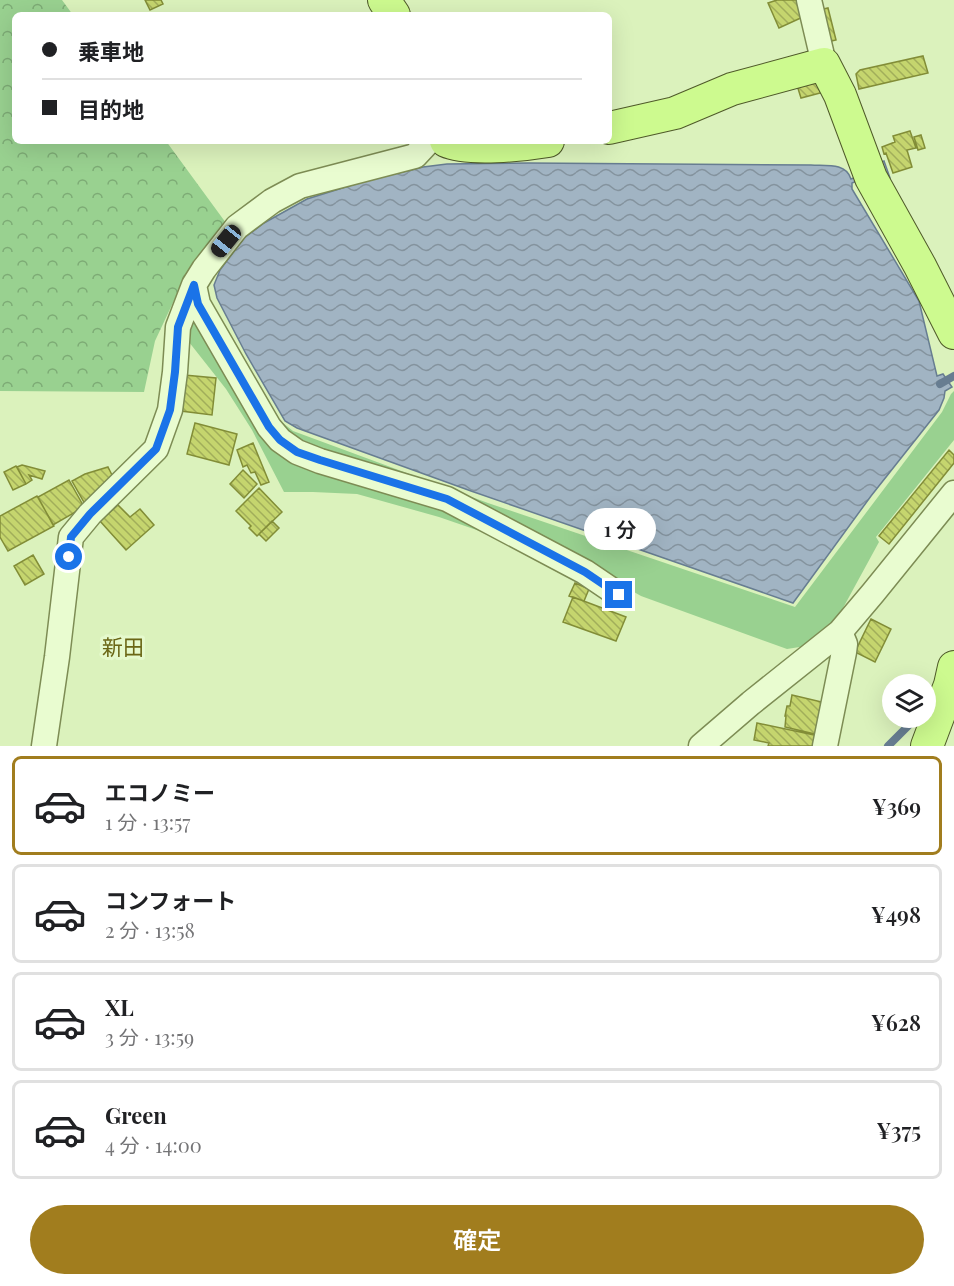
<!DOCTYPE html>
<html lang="ja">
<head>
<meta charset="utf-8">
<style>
  :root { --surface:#fff; --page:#f2f2f2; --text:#202124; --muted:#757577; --line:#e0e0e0; --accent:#a17d1e }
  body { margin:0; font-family:"Playfair Display","Noto Sans JP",serif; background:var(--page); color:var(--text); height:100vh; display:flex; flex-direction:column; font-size:22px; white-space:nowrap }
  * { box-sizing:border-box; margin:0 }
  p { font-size:20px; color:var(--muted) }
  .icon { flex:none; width:33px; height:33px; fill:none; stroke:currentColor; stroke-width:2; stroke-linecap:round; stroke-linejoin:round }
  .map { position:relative; height:746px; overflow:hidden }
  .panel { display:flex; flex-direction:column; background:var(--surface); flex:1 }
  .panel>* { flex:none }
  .banner { position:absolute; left:12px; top:12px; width:600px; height:132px; border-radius:9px; box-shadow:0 6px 24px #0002; display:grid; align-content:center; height:132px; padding:0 30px; background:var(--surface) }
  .tools { position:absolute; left:882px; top:674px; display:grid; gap:12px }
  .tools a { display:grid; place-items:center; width:54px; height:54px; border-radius:50%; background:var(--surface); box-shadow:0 6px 24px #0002; font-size:30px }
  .end { position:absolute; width:27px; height:27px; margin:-14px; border:8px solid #1a73e8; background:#fff; box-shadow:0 0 0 3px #fff }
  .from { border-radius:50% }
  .bubble { position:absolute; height:42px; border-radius:21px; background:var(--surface); box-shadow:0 6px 24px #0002; font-size:20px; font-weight:600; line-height:42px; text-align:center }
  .car { position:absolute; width:18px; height:36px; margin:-18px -9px; border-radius:8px; box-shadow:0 0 4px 2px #0007; background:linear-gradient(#222 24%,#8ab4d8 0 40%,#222 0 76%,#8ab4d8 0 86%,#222 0) }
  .banner b { display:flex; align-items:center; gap:21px; height:57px; font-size:22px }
  .banner b+b { border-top:2px solid var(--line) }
  .banner i { width:15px; height:15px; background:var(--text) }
  ul { padding:10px 0 0; list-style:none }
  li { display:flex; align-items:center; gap:18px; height:99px; margin:0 12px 9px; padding:0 18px; border:3px solid var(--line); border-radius:9px }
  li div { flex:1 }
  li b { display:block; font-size:22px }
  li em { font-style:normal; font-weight:600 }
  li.active { border-color:var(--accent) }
  li>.icon { width:54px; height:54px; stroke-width:1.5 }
  .action { display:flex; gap:12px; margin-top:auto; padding:12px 30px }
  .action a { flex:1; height:69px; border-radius:36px; background:var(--accent); color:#fff; font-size:24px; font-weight:600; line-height:69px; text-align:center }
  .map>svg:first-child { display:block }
  .grass { fill:#99d190 }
  .forest { fill:url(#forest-crowns) }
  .water { fill:url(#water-waves); stroke:#677d91; stroke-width:1.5 }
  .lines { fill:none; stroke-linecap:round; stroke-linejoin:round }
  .stream { stroke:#677d91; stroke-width:8 }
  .building { fill:url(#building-back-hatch); stroke:#828d37; stroke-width:1.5 }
  .minor-casing { stroke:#7d8c54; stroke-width:27 }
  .major-casing { stroke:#4f5929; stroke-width:34 }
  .minor { stroke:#e9fcd0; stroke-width:24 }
  .major { stroke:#cdfa8f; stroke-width:32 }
  .route { stroke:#1a73e8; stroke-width:8 }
  .labels { text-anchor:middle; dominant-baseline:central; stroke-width:6; stroke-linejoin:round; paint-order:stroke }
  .neighbourhood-label { font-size:21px; fill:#6a6615; stroke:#e5f9cd }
</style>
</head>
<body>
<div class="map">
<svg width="954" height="746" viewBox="0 0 954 746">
  <defs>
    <pattern id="forest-crowns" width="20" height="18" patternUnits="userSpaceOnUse" patternTransform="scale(1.5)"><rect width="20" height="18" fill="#99d190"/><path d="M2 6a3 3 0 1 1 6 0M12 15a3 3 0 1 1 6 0" fill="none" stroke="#7dab75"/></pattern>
    <pattern id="water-waves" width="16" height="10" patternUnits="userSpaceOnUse" patternTransform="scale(1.5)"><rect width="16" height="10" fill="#a1b4c3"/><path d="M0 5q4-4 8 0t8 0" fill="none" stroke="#84939e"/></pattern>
    <pattern id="building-back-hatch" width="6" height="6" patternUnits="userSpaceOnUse" patternTransform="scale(1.5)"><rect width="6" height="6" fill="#c5d56e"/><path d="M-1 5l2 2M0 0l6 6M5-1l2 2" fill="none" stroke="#a1ae5a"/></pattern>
  </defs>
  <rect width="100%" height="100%" fill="#dbf2bc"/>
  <path class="grass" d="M 192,303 L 273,443 L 400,490 L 523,546 L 439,517 L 357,494 L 313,492 L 284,492 L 252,430 L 226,389 L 185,337 Z
    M 954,391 L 954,440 L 876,537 L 879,542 L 837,619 L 806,646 L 787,649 L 641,596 L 592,568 L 306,448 L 280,430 L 283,423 L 293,431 L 488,503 L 795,607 L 942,412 L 951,394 Z"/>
  <path class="forest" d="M 0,0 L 62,0 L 73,15 L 15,15 L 15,141 L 166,141 L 226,223 L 185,277 L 155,341 L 144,392 L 0,391 Z"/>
  <path class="water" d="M 884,161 L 890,178 L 884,179 L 879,172 L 852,183 L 852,189 L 919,301 L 937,376 L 943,374 L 952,387 L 945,391 L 944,398 L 939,410 L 871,496 L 793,603 L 471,491 L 297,428 L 285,421 L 246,354 L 217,298 L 214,285 L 220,270 L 244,238 L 264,223 L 307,199 L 368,180 L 423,167 L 447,164 L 528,163 L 811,165 C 825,166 846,162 851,179 L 877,169 L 876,164 Z"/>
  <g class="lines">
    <path class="stream" d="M 940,384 L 954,376
      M 888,746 L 911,723"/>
  </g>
  <path class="building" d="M 145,0 L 161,0 L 163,4 L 150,10 Z
    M 777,0 L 802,0 L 805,16 L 779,28 L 768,3 Z
    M 828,8 L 836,40 L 827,42 L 819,10 Z
    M 923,56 L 928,73 L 859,89 L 856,74 L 860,70 Z
    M 810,78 L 822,83 L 824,92 L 801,98 L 796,82 Z
    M 910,131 L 916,148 L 907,150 L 912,167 L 893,173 L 886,153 L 884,154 L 882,147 L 895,142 L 893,136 Z
    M 921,135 L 925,148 L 918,150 L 914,137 Z
    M 184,375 L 216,378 L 212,415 L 181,411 Z
    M 195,423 L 237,434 L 229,465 L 187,454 Z
    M 253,443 L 269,482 L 261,485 L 255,472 L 251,473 L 247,465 L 243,467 L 237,450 Z
    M 949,450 L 954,455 L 954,463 L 889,544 L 879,536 Z
    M 22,465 L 45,471 L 42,479 L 29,475 L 32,480 L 26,484 L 17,467 Z
    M 16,466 L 26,484 L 13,490 L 4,472 Z
    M 108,467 L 114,479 L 85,504 L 72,481 L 85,474 Z
    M 243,470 L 257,484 L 244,498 L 230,484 Z
    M 69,480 L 84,507 L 53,525 L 38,497 Z
    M 259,488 L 282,512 L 257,536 L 249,528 L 251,526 L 236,511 Z
    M 37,496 L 54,526 L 8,551 L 0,537 L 0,516 Z
    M 118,505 L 130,517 L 140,509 L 154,525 L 126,550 L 100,521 Z
    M 272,521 L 279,528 L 266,541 L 259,534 Z
    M 33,555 L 44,574 L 25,585 L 14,566 Z
    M 575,583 L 589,589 L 584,601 L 569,596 Z
    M 573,597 L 626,617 L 616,641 L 563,622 Z
    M 871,619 L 891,629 L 875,662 L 855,652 Z
    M 792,695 L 826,703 L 819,735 L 785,727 L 786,716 L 785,716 L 787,706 L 790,706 Z
    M 757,723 L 819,736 L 817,746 L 768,746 L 769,743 L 754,740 Z"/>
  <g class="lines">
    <g class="minor-casing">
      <path id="minor" d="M 809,0 L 824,64
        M 194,285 L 198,304 L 269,427 L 280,440 L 297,452 L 320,461 L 447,499 L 585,572 L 619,595
        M 44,746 L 57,657 L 71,537 L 90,514 L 156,449 L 170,410 L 175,372 L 178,327 L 194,285 L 204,269 L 237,227 L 272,201 L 300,186 L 415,156 L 429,141
        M 701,746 L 751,703 L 840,632 L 873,593 L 954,493
        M 825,746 L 844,652 L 845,644 L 840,632"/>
    </g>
    <g class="major-casing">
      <path id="major" d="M 384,0 L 394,15
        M 609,128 L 675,113 L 732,89 L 824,64 L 840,95 L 871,178 L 920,266 L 954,333
        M 446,141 C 468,151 524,145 548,141
        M 927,746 L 950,685 L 954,667"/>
    </g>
    <use href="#minor" class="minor"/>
    <use href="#major" class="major"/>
  </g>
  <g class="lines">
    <path class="route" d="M 69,557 L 71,537 L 90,514 L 156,449 L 170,410 L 175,372 L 178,327 L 194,285 L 198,304 L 269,427 L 280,440 L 297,452 L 320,460 L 447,499 L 585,572 L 619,595"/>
  </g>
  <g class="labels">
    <g class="neighbourhood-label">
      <text x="123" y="646">新田</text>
    </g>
  </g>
</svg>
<div class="tools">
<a><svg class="icon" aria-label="layers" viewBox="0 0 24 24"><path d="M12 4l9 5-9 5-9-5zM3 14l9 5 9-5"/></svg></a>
</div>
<i class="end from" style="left:69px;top:557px"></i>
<i class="end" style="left:619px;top:595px"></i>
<div class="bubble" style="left:584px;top:508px;width:72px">1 分</div>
<i class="car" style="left:226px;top:241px;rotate:219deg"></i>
<div class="banner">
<b><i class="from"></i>乗車地</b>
<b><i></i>目的地</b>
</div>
</div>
<section class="panel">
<ul>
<li class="active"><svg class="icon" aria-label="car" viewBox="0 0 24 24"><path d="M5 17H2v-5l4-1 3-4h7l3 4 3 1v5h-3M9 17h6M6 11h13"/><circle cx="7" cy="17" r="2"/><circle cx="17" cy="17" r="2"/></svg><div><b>エコノミー</b><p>1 分 · 13:57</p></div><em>¥369</em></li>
<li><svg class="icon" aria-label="car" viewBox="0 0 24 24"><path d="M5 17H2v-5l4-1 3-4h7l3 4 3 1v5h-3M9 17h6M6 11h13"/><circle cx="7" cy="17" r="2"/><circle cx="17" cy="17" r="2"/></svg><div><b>コンフォート</b><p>2 分 · 13:58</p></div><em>¥498</em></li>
<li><svg class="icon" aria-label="car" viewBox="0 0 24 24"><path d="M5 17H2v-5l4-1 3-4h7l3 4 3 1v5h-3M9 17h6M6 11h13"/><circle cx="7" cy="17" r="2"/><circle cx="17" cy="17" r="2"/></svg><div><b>XL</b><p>3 分 · 13:59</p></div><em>¥628</em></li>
<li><svg class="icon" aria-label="car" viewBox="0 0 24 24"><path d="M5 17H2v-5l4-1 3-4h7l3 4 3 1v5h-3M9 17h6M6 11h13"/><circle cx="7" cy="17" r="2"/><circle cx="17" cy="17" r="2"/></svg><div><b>Green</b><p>4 分 · 14:00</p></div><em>¥375</em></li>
</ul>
<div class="action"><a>確定</a></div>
</section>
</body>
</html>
